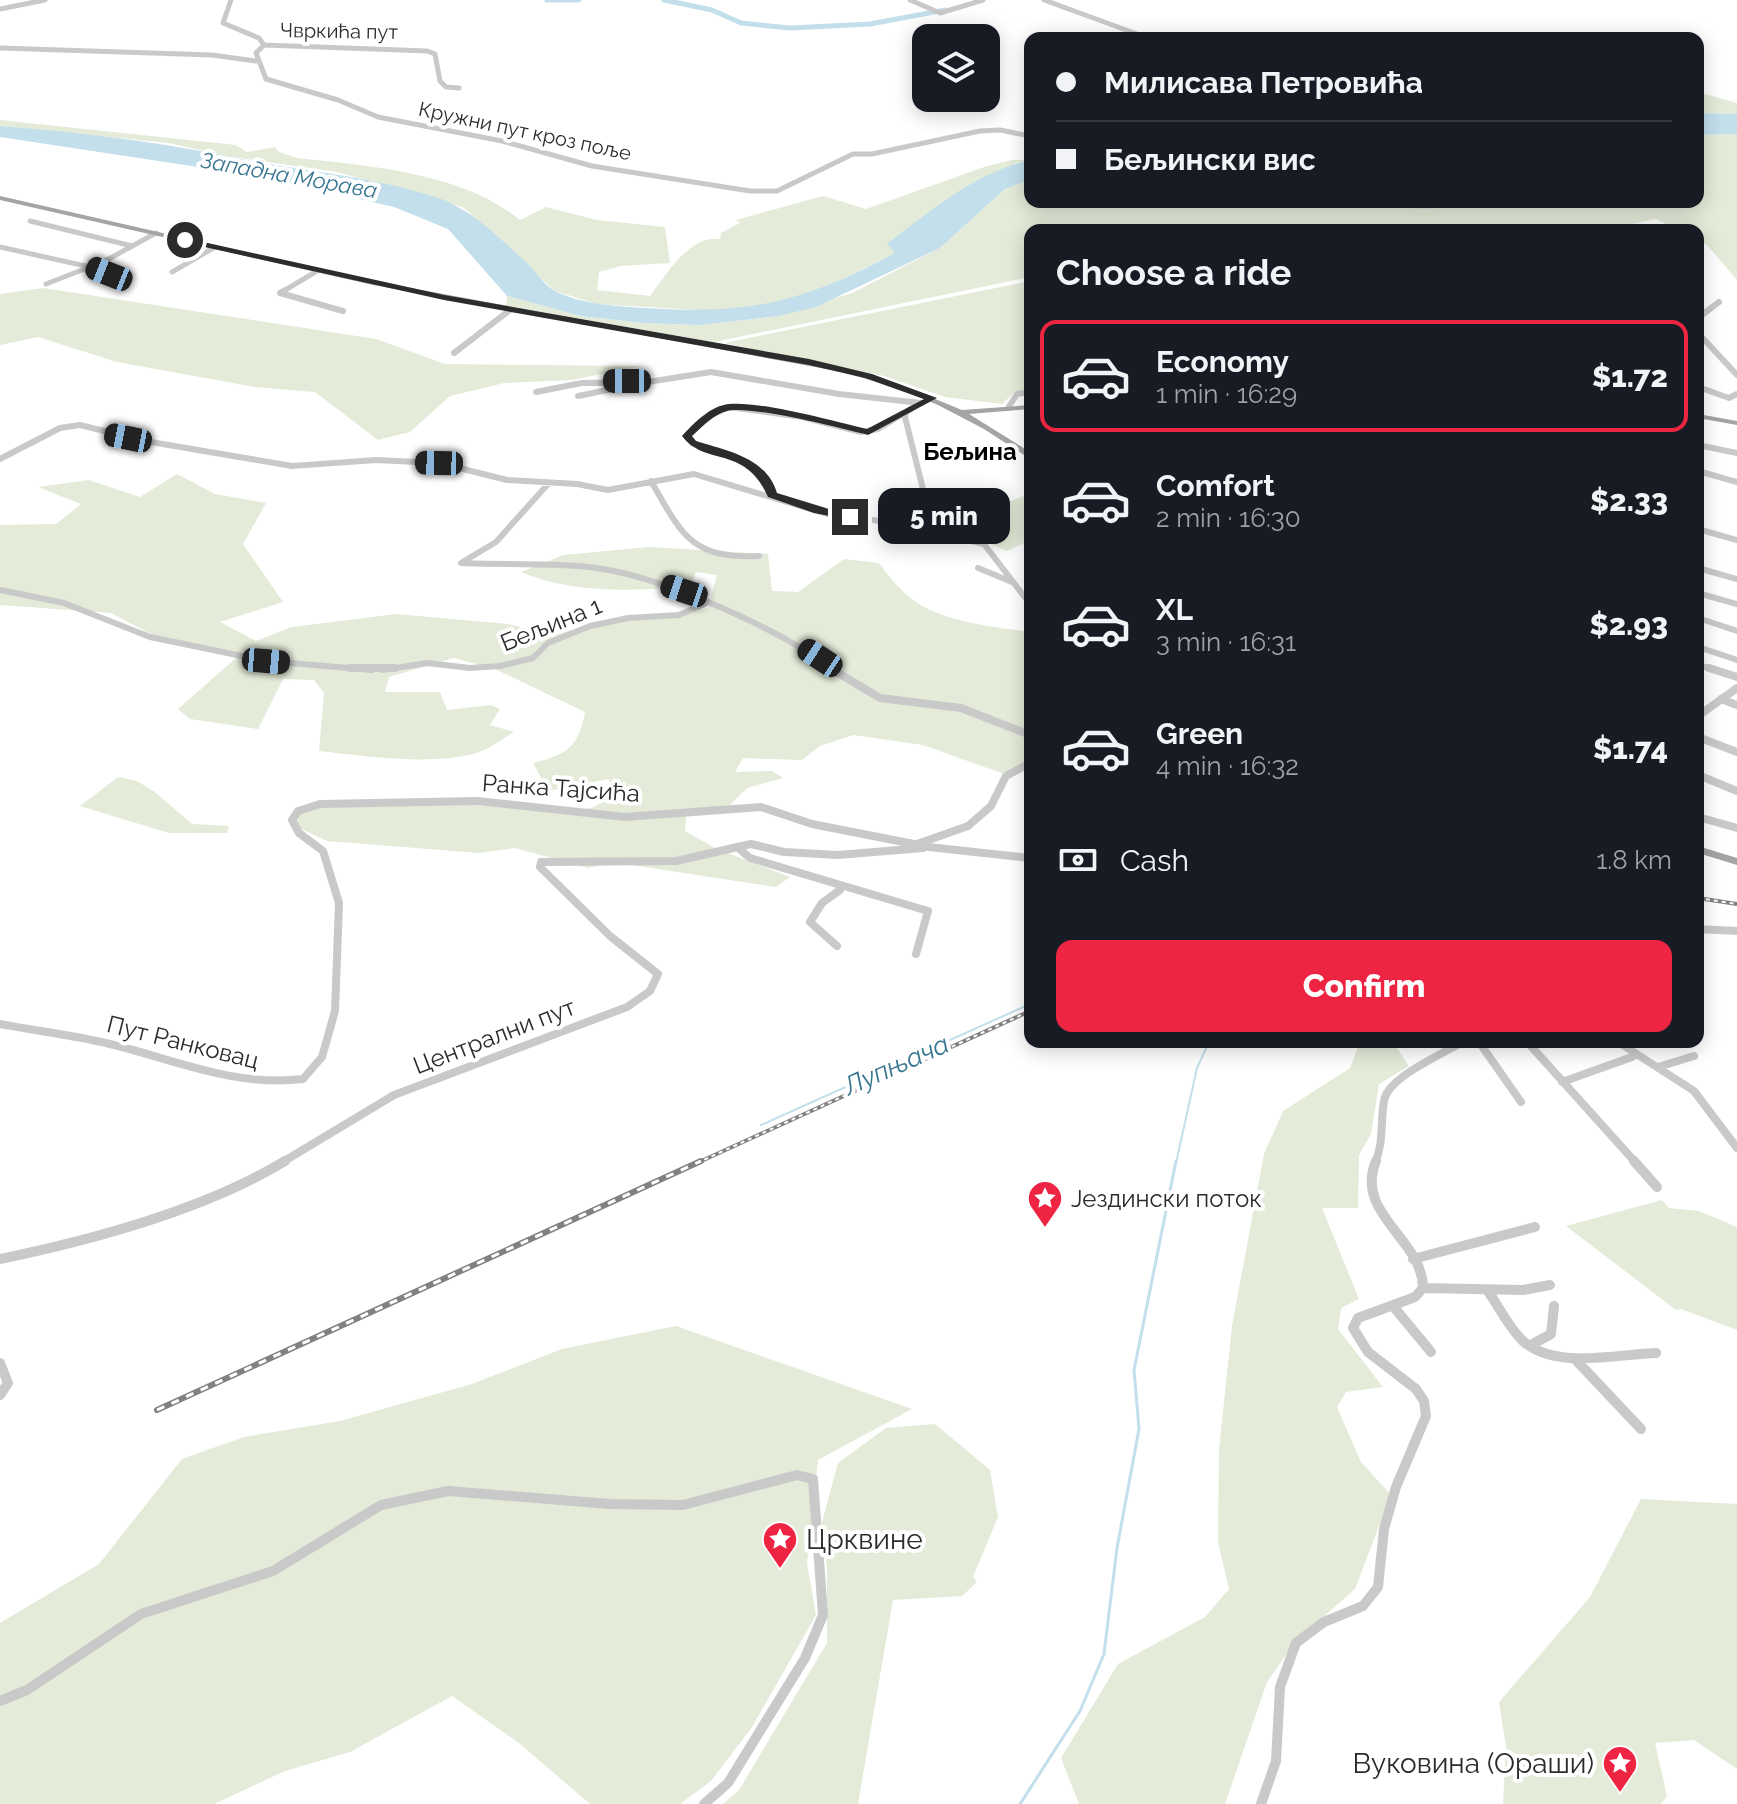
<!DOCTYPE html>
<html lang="en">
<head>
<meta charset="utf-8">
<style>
  :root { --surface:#171b24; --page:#20242c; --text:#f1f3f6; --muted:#9ea1a6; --line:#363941; --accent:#ed2442 }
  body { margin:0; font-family:Raleway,sans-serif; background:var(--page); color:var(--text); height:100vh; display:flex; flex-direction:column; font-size:30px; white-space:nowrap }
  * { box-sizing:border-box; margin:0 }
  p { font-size:26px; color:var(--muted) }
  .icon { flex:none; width:44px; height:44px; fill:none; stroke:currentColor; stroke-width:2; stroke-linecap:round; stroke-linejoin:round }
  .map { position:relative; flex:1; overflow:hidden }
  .side { position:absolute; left:1024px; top:224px; width:680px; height:824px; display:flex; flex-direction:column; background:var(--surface); border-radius:16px; box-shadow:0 4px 20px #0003 }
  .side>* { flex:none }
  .top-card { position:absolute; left:1024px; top:32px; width:680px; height:176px; border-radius:16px; box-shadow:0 4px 20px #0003; display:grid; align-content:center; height:176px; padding:0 32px; background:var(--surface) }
  .tools { position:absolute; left:912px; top:24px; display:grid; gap:16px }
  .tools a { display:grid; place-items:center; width:88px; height:88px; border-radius:16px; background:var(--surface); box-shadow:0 4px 20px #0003; font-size:40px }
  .end { position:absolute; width:36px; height:36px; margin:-18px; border:10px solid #2c2c2c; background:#fff; box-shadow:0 0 0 4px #fff }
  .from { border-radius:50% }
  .bubble { position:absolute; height:56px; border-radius:16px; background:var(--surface); box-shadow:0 4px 20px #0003; font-size:26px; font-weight:800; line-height:56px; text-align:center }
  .car { position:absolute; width:24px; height:48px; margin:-24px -12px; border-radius:10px; box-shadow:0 0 6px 2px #0007; background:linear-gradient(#222 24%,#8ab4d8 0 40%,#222 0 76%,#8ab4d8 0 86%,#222 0) }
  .top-card b { display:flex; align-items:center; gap:28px; height:76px; font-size:30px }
  .top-card b+b { border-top:2px solid var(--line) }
  .top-card i { width:20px; height:20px; background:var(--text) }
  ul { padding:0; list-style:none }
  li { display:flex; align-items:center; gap:24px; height:112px; margin:0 16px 12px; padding:0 16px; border:4px solid transparent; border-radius:16px }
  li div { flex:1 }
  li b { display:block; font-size:30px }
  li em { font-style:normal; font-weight:800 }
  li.active { border-color:var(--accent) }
  li>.icon { width:72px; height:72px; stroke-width:1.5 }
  h2 { padding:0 32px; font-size:36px; line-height:96px }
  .pay { display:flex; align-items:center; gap:20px; height:88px; padding:0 32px; font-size:30px }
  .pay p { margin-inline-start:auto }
  .cta { display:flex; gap:16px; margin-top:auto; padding:16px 32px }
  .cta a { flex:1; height:92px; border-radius:16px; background:var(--accent); color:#fff; font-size:32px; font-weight:800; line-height:92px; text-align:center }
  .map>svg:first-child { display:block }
  .green { fill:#e4ebd8 }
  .water { fill:#c3dfec }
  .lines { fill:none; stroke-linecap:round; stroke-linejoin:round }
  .stream-far1 { stroke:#c3dfec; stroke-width:2 }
  .stream { stroke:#c3dfec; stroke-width:3 }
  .canal { stroke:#c3dfec; stroke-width:5 }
  .minor-far3 { stroke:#c9c9c9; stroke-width:5 }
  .minor-far2 { stroke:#c9c9c9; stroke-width:6 }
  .minor-far1 { stroke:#c9c9c9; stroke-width:8 }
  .minor { stroke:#c9c9c9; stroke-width:10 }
  .major { fill:#a4a4a4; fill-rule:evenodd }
  .rail-far1-casing { stroke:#818181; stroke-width:4 }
  .rail-casing { stroke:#818181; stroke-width:6 }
  .rail-far1 { stroke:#fff; stroke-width:2; stroke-dasharray:4; stroke-linecap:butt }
  .rail { stroke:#fff; stroke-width:3; stroke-dasharray:8; stroke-linecap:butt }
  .route { fill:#2c2c2c }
  .labels { text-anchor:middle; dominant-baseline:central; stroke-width:8; stroke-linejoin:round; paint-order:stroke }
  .far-street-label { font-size:20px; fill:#2c2c2c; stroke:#fff }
  .far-water-label { font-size:22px; font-style:italic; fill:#377591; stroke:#fff }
  .far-quarter-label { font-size:24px; font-weight:bold; fill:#000; stroke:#fff }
  .street-label { font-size:24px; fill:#2c2c2c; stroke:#fff }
  .poi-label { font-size:24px; fill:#2c2c2c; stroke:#fff; text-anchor:start }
  .water-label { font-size:26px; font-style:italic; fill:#377591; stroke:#fff }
  .near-poi-label { font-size:28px; fill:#2c2c2c; stroke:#fff; text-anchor:start }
</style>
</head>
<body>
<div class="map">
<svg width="1737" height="1804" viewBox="0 0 1737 1804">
  <rect width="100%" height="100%" fill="#fff"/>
  <path class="green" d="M 1698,92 L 1737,103 L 1737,114 L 1698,113 L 1702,108 L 1698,107 Z
    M 0,120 L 236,145 L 247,152 L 275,147 L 279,152 L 297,158 C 370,166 461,172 520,220 L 546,207 L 597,220 L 665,227 L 670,263 L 621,266 L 599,272 L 597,290 L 650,296 C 667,274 689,235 720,239 L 721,233 L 740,223 L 736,220 L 823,196 L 866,209 L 987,166 L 1012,160 L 1030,160 L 1016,163 L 887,244 L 896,253 L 816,292 L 764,306 L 713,311 L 597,304 L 555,291 L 463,207 L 337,172 L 226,156 L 168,143 L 0,126 Z
    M 1737,134 L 1737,280 L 1706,244 L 1698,240 L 1698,230 L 1678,230 L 1656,219 L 1627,225 L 1626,230 L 1511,230 L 1482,225 L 1477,230 L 1030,230 L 1030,277 L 714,342 L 506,306 L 507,296 L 581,316 L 642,323 L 701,325 L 778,316 L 852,293 L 940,248 L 1005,189 L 1030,180 L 1030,202 L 1337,202 C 1394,210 1446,205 1502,202 C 1567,199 1633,202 1698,202 L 1698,135 Z
    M 1030,281 L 1030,390 L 1014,393 L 1002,404 L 945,397 L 884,376 L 724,343 Z
    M 43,288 L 376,339 L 445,364 L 642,366 L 572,380 L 504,383 L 450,396 L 410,432 L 378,440 L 315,392 L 255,387 L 117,362 L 38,337 L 0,345 L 0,294 Z
    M 177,474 L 215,494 L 266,503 L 243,544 L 283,602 L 220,622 L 256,641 L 292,627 L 396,614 L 508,624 L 554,635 L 616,618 L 675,616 L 708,608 L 717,575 L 696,572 L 690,587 C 632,590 576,595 521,572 L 563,555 L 649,547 L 768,554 L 772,591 L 798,592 L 844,559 L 879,563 C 890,578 903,594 919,604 C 950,623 995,627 1030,632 L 1030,768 L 1004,774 L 923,745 L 853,735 L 820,746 L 802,760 L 743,758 L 735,772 L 772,771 L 783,778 L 747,788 L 730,805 L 686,817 L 685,831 L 717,849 L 790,877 L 776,887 L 612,862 L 588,868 L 515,848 L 479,853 L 327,841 L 297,827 L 298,813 C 345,796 435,803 487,806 C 521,808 556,816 590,808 C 599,806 608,796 615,790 L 608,779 L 548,791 L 533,763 C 566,755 579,747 585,712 L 495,669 L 454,658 L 389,677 L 385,692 L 440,692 L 447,710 L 491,705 L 500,709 L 490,725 L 514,732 C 502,739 489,749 476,753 C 432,766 364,756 319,751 L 324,693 L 314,680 L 283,679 L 258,729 L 190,719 L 178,709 L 236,658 L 162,640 L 111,613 L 0,605 L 0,525 L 56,524 L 81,504 L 38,487 L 89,480 L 140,497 Z
    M 1030,494 L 1030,540 L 1007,551 L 988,543 L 961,519 Z
    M 118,777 L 137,781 L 155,792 L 192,824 L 229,826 L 227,833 L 169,833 L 80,806 Z
    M 1360,1042 L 1393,1042 L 1409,1066 L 1379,1084 L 1371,1134 L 1359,1155 L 1358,1208 L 1322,1208 L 1359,1299 L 1341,1308 L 1338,1329 L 1383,1387 L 1346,1392 L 1337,1407 L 1361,1462 L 1391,1495 L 1355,1589 L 1295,1642 L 1267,1682 L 1225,1804 L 1079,1804 L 1061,1758 L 1118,1664 L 1205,1617 L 1229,1589 L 1218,1542 L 1219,1449 L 1232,1326 L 1264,1154 L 1283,1111 L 1350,1068 Z
    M 1662,1200 L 1669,1208 L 1699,1211 L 1737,1227 L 1737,1330 L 1681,1309 L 1676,1310 L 1566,1226 Z
    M 676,1326 L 912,1409 L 818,1460 L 807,1563 L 816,1615 L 752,1727 L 711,1781 L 680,1804 L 590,1804 L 519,1743 L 452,1696 L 350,1752 L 285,1771 L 214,1804 L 0,1804 L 0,1623 L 99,1564 L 182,1459 L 244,1437 L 340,1421 L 472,1384 L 562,1349 Z
    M 935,1424 L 990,1470 L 998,1517 L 973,1577 L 977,1582 L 962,1596 L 893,1600 L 858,1804 L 723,1804 L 739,1790 L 827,1643 L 827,1569 L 822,1522 L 838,1463 L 886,1428 Z
    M 1641,1499 L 1737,1504 L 1737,1769 L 1694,1740 L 1655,1743 L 1667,1796 L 1661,1804 L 1503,1804 L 1506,1747 L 1499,1702 L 1590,1597 Z"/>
  <path class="water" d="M 1698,113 L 1737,114 L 1737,134 L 1698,135 Z
    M 0,126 C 77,132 152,141 227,156 C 297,171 367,175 435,197 C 471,208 499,238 527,263 C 536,272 546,287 557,292 C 585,305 617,306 646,308 C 750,315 804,302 895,253 L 887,244 C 930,211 976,172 1030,160 L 1030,180 L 1005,189 L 940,248 L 816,307 L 778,316 L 701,325 L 642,323 L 581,316 L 507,296 L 448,229 L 394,207 L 258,176 L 0,137 Z
    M 1337,202 L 1499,202 C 1446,212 1390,209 1337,202 Z"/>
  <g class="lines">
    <path class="stream-far1" d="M 761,1125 L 1030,1004
      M 1176,1163 L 1197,1068 L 1209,1042"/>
    <path class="stream" d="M 1020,1804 L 1080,1711 L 1104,1654 L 1117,1548 L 1139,1429 L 1134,1370 L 1176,1161"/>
    <path class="canal" d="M 547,0 L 579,0
      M 664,0 L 712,10 L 741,23 L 790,28 L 870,24 L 945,10"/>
    <path class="minor-far3" d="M 231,0 L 223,23 L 259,38 L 264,45 L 427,51 L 435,54 L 440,81 L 446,87 L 459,88
      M 910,0 L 940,13 L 983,0
      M 1044,0 L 1148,38
      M 0,9 L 45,0
      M 264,45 L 256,53 L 266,79 L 338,100 L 378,117 L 502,141 L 592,166 L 750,191 L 777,191 L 853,154 L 872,154 L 980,131 L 1000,130 L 1030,136
      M 0,48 L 212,55 L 256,61
      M 30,221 L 132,246
      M 0,247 L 90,267 L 129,282
      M 172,272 L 215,247
      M 46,284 L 105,261 L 156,233
      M 282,292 L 317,271"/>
    <path class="minor-far2" d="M 280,293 L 343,311
      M 280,293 L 285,290
      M 1698,318 L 1719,302
      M 1698,333 L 1737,375
      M 454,353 L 510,310
      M 1704,389 L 1729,398 L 1737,394
      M 536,392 L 582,383 L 648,382 L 711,372 L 839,394 L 921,403
      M 578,396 L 632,385
      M 920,403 L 906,412 L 905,417 L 924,493 L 984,544 L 1030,604
      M 1008,408 L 1017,394 L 1030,392
      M 1698,445 L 1737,453
      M 0,459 L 60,428 L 80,425 L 145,441 L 292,466 L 376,460 L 439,463 L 507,480 L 577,484 L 608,490 L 694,474 L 827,514 L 895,523 L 984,544
      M 1698,471 L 1737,482
      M 651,481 C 682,535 691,559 759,556
      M 548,484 L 496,542 L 461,563 C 507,565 557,562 603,569 C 665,579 784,630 832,670
      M 772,495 C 760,458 726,453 692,443 L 687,436 L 710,415 L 729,407 L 802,417 L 861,432 L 878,429 L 906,412
      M 1698,529 L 1737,540
      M 978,568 L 1012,582
      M 1698,568 L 1737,579
      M 0,590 L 64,603 L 150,637 L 266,661 L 372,670
      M 1698,593 L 1737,604
      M 1698,618 L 1737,631
      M 1698,647 L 1737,660
      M 1698,665 L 1716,670
      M 383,670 L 427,663 L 470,668 L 500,666 L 533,658 L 548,643 L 590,626 L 628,618 L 679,615 L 707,603"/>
    <path class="minor-far1" d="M 350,668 L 395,668
      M 830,668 L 880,698 L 961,708 L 1030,735
      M 1709,668 L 1737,677
      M 1721,699 L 1737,705
      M 1698,716 L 1737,688
      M 1698,737 L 1737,752
      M 1698,775 L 1737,791
      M 1698,817 L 1737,828
      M 917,844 L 968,826 L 991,806 L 1006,776 L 1030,763
      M 737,847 L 750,858 L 928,911 L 916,954
      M 1698,929 L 1737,931
      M 837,946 L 810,922 L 822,903 L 840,890 L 839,885
      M 0,1024 C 36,1031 74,1035 110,1044 C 176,1060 234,1087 303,1079 L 322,1057 L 335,1011 L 339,903 L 323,851 L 299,833 L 292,820 L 298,811 L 320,804 L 477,801 L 625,817 L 761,807 L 812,824 L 929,847 L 1030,858
      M 1479,1042 L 1521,1102
      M 1618,1042 L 1694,1091 L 1737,1148
      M 1530,1045 L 1636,1163
      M 1658,1067 L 1694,1056
      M 1562,1082 L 1632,1057
      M 281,1163 L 394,1095 L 627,1007 L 650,991 L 658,974 L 610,936 L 540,867 L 541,862 L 676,861 L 751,844 L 784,852 L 838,855 L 923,848
      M 1375,1163 C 1384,1142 1380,1124 1384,1101 C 1388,1077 1441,1055 1462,1042"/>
    <path class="minor" d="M 1634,1161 L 1657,1187
      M 0,1259 C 92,1240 204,1210 285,1161
      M 1413,1259 L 1535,1227
      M 1423,1288 L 1523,1290 L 1550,1285
      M 1487,1290 C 1499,1306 1508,1327 1523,1341 C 1555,1370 1617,1354 1656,1353
      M 1393,1306 L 1431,1352
      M 1531,1345 L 1551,1334 L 1554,1306
      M 1574,1358 L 1641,1429
      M 0,1363 L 8,1383 L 0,1395
      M 0,1701 L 27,1690 L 141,1614 L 273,1571 L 381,1505 L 448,1491 L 610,1504 L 683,1505 L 797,1475 L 813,1479 L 823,1615 L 805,1658 L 728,1783 L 704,1804
      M 1261,1804 L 1276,1761 L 1280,1687 L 1296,1643 L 1324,1622 L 1363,1606 L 1378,1587 L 1384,1529 L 1396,1487 L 1426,1416 L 1424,1401 L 1416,1389 L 1368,1352 L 1353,1328 L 1358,1318 L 1415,1297 L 1423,1288 C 1423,1239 1354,1214 1376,1161"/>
    <path class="major" d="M 0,196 L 373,281 L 843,368 L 896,383 L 962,410 L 1030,405 L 1030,409 L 969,414 L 1030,452 L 1030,459 L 984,429 L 938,405 L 891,386 L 842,372 L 373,285 L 0,200 Z
      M 1698,414 L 1737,421 L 1737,425 L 1698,418 Z
      M 1698,846 L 1737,858 L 1737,865 L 1698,853 Z"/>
    <g class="rail-far1-casing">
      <path id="rail-far1" d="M 1698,898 L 1737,904
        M 697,1163 L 1030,1011"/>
    </g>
    <g class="rail-casing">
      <path id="rail" d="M 157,1410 L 701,1161"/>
    </g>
    <use href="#rail-far1" class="rail-far1"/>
    <use href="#rail" class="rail"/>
  </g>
  <path class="route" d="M 185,238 L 444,295 L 809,359 L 872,374 L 937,398 L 868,435 C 840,428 751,405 727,411 C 713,415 703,426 692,436 L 696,441 C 727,451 766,457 777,493 L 855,517 L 850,520 L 814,513 L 768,497 C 745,444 705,467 682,436 C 694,423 710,406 729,404 C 762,401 832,421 867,429 L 924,399 L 865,378 L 809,365 L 444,300 L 182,242 Z"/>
  <defs>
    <g id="sight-pin" transform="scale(1.8)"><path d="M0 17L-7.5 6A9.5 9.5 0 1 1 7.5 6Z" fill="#ed2442" stroke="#fff"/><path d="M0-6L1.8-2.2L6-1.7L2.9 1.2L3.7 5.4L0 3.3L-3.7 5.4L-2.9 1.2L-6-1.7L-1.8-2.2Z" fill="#fff"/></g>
  </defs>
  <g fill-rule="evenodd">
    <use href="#sight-pin" x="1045" y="1198"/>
    <use href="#sight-pin" x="780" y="1539"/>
    <use href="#sight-pin" x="1620" y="1763"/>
  </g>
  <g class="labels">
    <g class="far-street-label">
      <text transform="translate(339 31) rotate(1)">Чвркића пут</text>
      <text transform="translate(525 131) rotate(12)">Кружни пут кроз поље</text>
    </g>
    <g class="far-water-label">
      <text transform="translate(289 175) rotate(10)">Западна Морава</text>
    </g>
    <g class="far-quarter-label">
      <text x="970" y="451">Бељина</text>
    </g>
    <g class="street-label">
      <text transform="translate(551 624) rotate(-22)">Бељина 1</text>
      <text transform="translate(561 788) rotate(4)">Ранка Тајсића</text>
      <text transform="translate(494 1036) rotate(-21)">Централни пут</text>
      <text transform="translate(183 1042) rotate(14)">Пут Ранковац</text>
    </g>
    <g class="poi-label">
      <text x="1071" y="1198">Јездински поток</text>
    </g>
    <g class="water-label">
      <text transform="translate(896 1065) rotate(-24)">Лупњача</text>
    </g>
    <g class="near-poi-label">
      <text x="806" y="1539">Црквине</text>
      <text x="1594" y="1763" text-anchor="end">Вуковина (Ораши)</text>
    </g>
  </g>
</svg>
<div class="tools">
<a><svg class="icon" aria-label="layers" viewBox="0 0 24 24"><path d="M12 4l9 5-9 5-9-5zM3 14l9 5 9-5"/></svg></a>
</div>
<i class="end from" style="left:185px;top:240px"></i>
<i class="end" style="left:850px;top:517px"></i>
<div class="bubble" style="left:878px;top:488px;width:132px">5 min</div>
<i class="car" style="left:109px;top:274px;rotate:292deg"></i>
<i class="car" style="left:627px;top:381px;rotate:270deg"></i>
<i class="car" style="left:128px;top:438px;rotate:281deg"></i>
<i class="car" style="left:439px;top:463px;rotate:271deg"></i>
<i class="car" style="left:684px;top:591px;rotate:288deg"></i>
<i class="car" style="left:820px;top:658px;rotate:303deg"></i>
<i class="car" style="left:266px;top:661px;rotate:95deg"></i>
<div class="top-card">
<b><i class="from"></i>Милисава Петровића</b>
<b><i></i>Бељински вис</b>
</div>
<section class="side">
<h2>Choose a ride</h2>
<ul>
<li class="active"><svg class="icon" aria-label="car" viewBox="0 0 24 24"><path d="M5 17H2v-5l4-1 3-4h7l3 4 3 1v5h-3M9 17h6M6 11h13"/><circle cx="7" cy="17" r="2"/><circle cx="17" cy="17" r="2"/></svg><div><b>Economy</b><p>1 min · 16:29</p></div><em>$1.72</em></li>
<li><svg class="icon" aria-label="car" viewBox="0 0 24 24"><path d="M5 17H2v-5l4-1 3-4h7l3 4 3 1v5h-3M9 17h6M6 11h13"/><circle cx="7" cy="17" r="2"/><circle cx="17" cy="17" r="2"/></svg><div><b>Comfort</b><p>2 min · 16:30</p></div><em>$2.33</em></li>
<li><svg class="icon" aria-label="car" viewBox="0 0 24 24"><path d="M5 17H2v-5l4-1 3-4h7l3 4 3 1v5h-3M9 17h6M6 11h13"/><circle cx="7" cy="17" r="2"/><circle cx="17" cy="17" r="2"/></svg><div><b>XL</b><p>3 min · 16:31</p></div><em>$2.93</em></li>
<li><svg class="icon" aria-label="car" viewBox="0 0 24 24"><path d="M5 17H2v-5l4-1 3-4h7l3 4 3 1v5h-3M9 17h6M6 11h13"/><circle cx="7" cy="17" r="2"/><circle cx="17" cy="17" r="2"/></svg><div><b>Green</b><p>4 min · 16:32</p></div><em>$1.74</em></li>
</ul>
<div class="pay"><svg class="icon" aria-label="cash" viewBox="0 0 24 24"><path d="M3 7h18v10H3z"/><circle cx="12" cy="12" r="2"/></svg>Cash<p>1.8 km</p></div>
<div class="cta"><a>Confirm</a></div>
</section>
</div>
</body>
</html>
